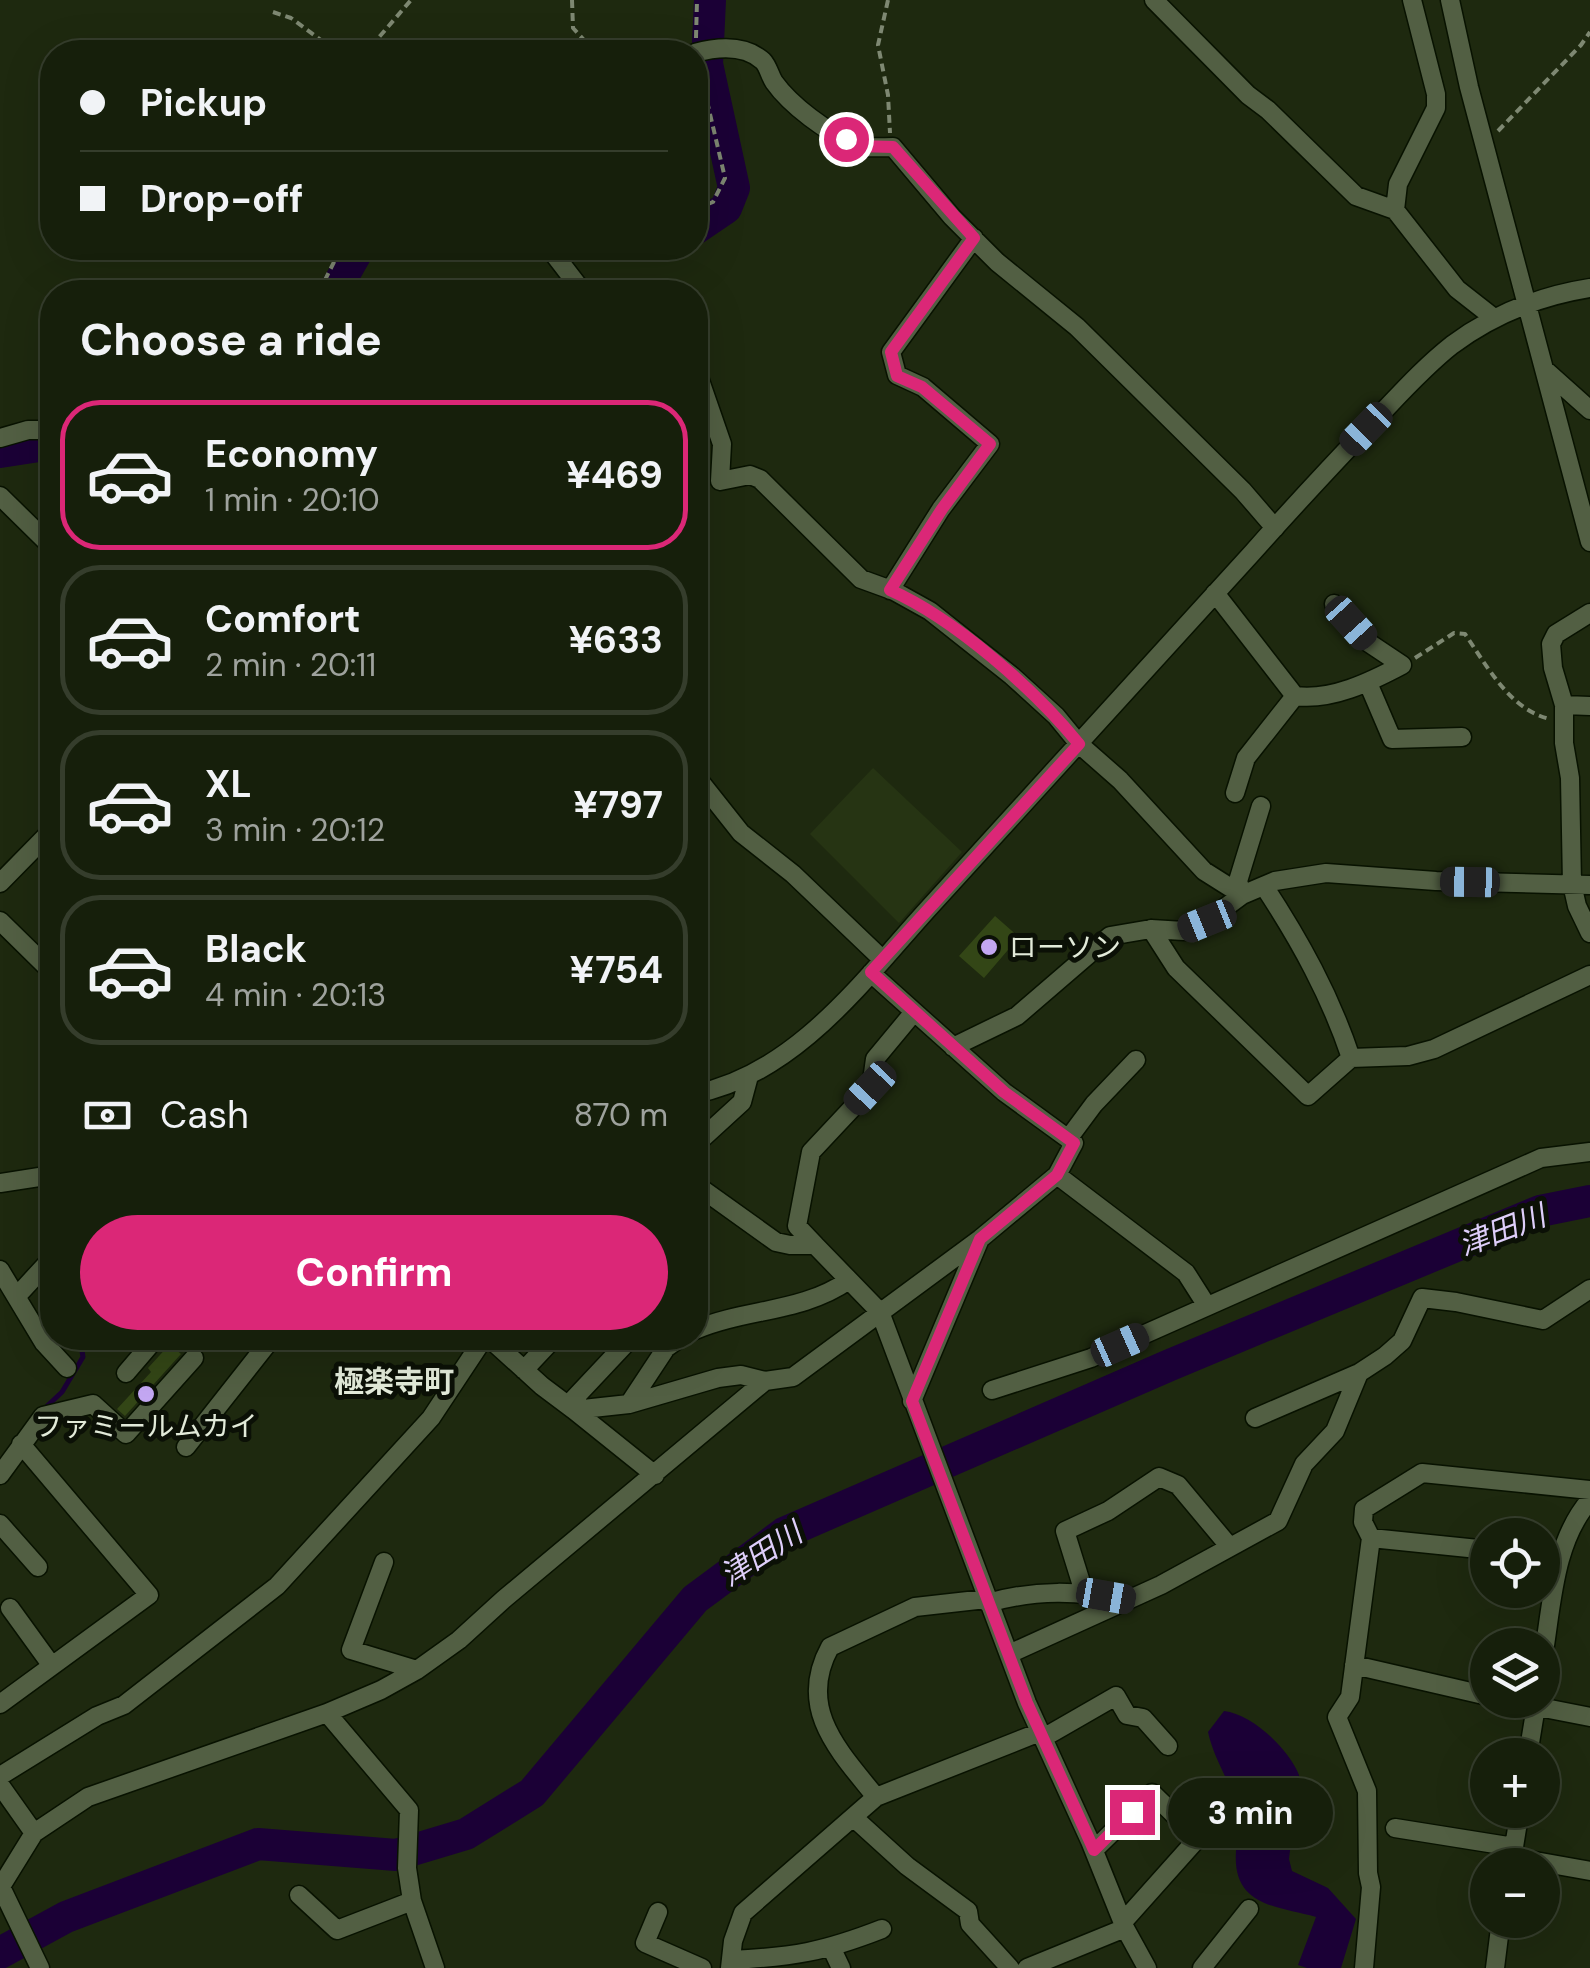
<!DOCTYPE html>
<html lang="en">
<head>
<meta charset="utf-8">
<style>
  :root { --surface:#161f0b; --page:#1f2714; --text:#f1f3f6; --muted:#9ea29d; --line:#353d2c; --accent:#db2777 }
  body { margin:0; font-family:"DM Sans","Noto Sans JP",sans-serif; background:var(--page); color:var(--text); height:100vh; display:flex; flex-direction:column; font-size:38px; white-space:nowrap }
  * { box-sizing:border-box; margin:0 }
  p { font-size:32px; color:var(--muted) }
  .icon { flex:none; width:55px; height:55px; fill:none; stroke:currentColor; stroke-width:2; stroke-linecap:round; stroke-linejoin:round }
  .map { position:relative; flex:1; overflow:hidden }
  .panel { position:absolute; left:40px; top:280px; width:668px; height:1070px; display:flex; flex-direction:column; background:var(--surface); border-radius:40px; box-shadow:0 10px 40px #0002,0 0 0 2px var(--line) }
  .panel>* { flex:none }
  .hud { position:absolute; left:40px; top:40px; width:668px; height:220px; border-radius:40px; box-shadow:0 10px 40px #0002,0 0 0 2px var(--line); display:grid; align-content:center; height:220px; padding:0 40px; background:var(--surface) }
  .tools { position:absolute; left:1470px; top:1518px; display:grid; gap:20px }
  .tools a { display:grid; place-items:center; width:90px; height:90px; border-radius:50%; background:var(--surface); box-shadow:0 10px 40px #0002,0 0 0 2px var(--line); font-size:50px }
  .end { position:absolute; width:45px; height:45px; margin:-22px; border:12px solid #db2777; background:#fff; box-shadow:0 0 0 5px #fff }
  .from { border-radius:50% }
  .bubble { position:absolute; height:70px; border-radius:35px; background:var(--surface); box-shadow:0 10px 40px #0002,0 0 0 2px var(--line); font-size:32px; font-weight:700; line-height:70px; text-align:center }
  .car { position:absolute; width:30px; height:60px; margin:-30px -15px; border-radius:12px; box-shadow:0 0 8px 2px #0007; background:linear-gradient(#222 24%,#8ab4d8 0 40%,#222 0 76%,#8ab4d8 0 86%,#222 0) }
  .hud b { display:flex; align-items:center; gap:35px; height:95px; font-size:38px }
  .hud b+b { border-top:2px solid var(--line) }
  .hud i { width:25px; height:25px; background:var(--text) }
  ul { padding:0; list-style:none }
  li { display:flex; align-items:center; gap:30px; height:150px; margin:0 20px 15px; padding:0 20px; border:5px solid var(--line); border-radius:40px }
  li div { flex:1 }
  li b { display:block; font-size:38px }
  li em { font-style:normal; font-weight:700 }
  li.selected { border-color:var(--accent) }
  li>.icon { width:90px; height:90px; stroke-width:1.5 }
  h2 { padding:0 40px; font-size:45px; line-height:120px }
  .pay { display:flex; align-items:center; gap:25px; height:110px; padding:0 40px; font-size:38px }
  .pay p { margin-inline-start:auto }
  .cta { display:flex; gap:20px; margin-top:auto; padding:20px 40px }
  .cta a { flex:1; height:115px; border-radius:60px; background:var(--accent); color:#fff; font-size:40px; font-weight:700; line-height:115px; text-align:center }
  .map>svg:first-child { display:block }
  .built { fill:#263413 }
  .water { fill:#1b0036 }
  .lines { fill:none; stroke-linecap:round; stroke-linejoin:round }
  .stream { stroke:#1b0036; stroke-width:5 }
  .river { stroke:#1b0036; stroke-width:32 }
  .building { fill:#334616 }
  .minor-casing { stroke:#081200; stroke-width:21 }
  .path { stroke:#7e8872; stroke-width:4; stroke-dasharray:8 5; stroke-linecap:butt }
  .minor { stroke:#525f43; stroke-width:18 }
  .route { stroke:#db2777; stroke-width:12 }
  .poi-dot { fill:#c3a7f2; stroke:#0b1006; stroke-width:4 }
  .labels { text-anchor:middle; dominant-baseline:central; stroke-width:10; stroke-linejoin:round; paint-order:stroke }
  .poi-label { font-size:28px; fill:#e2ead9; stroke:#0b1006; text-anchor:start }
  .water-label { font-size:30px; font-style:italic; fill:#decefa; stroke:#0b1006 }
  .neighbourhood-label { font-size:30px; font-weight:bold; fill:#e2ead9; stroke:#0b1006 }
</style>
</head>
<body>
<div class="map">
<svg width="1590" height="1968" viewBox="0 0 1590 1968">
  <rect width="100%" height="100%" fill="#1e290f"/>
  <path class="built" d="M 873,768 L 962,852 L 899,923 L 810,834 Z"/>
  <path class="water" d="M 1224,1711 C 1252,1714 1289,1749 1299,1775 L 1289,1859 L 1292,1871 L 1328,1888 L 1356,1919 L 1341,1968 L 1307,1968 L 1298,1965 L 1316,1917 C 1276,1906 1232,1906 1236,1851 C 1238,1837 1243,1827 1240,1812 C 1232,1785 1214,1760 1208,1732 Z"/>
  <g class="lines">
    <path class="stream" d="M 45,1408 L 62,1392 L 83,1357 L 80,1338"/>
    <path class="river" d="M 695,229 L 726,208 L 734,188 L 707,64 L 710,0
      M 334,292 L 359,248
      M 0,452 L 52,444
      M 0,1953 L 66,1917 L 258,1844 L 396,1855 L 466,1834 L 532,1793 L 695,1599 L 784,1533 L 1170,1365 L 1540,1211 L 1590,1201"/>
  </g>
  <path class="building" d="M 995,916 L 1019,937 L 984,978 L 959,956 Z
    M 170,1344 L 181,1354 L 125,1416 L 117,1409 L 151,1372 L 148,1368 Z"/>
  <g class="lines">
    <g class="minor-casing">
      <path id="minor" d="M 1154,0 L 1248,95 L 1268,110 L 1356,196 L 1395,210 L 1457,289 L 1494,318
        M 1450,0 L 1469,87 L 1590,542
        M 695,53 C 717,47 744,44 763,61 C 768,66 770,76 774,82 C 791,106 827,132 854,144 C 865,149 881,147 893,147 L 952,217 L 997,262 L 1077,327 L 1243,491 L 1275,528
        M 1395,210 L 1398,184 L 1436,108 L 1436,94 L 1412,0
        M 550,249 L 583,292
        M 695,366 L 722,444 L 720,481 L 750,475 L 760,479 L 861,579 L 894,591 L 930,611 L 1012,676 L 1056,716 L 1079,744 L 1120,780 L 1204,871 L 1242,895
        M 1544,369 L 1590,410
        M 0,438 L 28,430 L 52,430
        M 0,496 L 52,547
        M 890,590 L 941,509 L 990,444 L 923,387 L 897,375 L 891,352 L 974,238
        M 1215,593 L 1295,696 C 1331,701 1370,682 1402,665 L 1369,643 L 1334,604
        M 1590,613 L 1556,634 L 1551,644 L 1553,668 L 1564,705 L 1564,743 L 1570,778 L 1572,884 L 1577,906 L 1590,933
        M 1368,683 L 1392,739 L 1462,737
        M 1564,705 L 1590,706
        M 695,775 L 741,833 L 793,874 L 883,960
        M 1235,793 L 1246,758 L 1295,696
        M 0,883 L 52,830
        M 1264,886 C 1300,941 1330,995 1351,1058
        M 1242,895 L 1238,881 L 1261,806
        M 0,921 L 52,972
        M 1151,929 L 1176,968 L 1308,1096 L 1351,1058 L 1408,1056 L 1434,1049 L 1590,975
        M 953,1047 L 1017,1016 L 1110,936 L 1151,929 L 1184,931 L 1207,921 L 1242,895 L 1275,881 L 1326,873 L 1436,881 L 1590,885
        M 695,1094 C 795,1074 862,982 927,910 C 1036,791 1144,671 1253,552 C 1293,507 1334,463 1376,419 C 1400,394 1424,367 1452,345 C 1494,314 1539,296 1590,288
        M 1068,1139 L 1094,1104 L 1136,1060
        M 695,1145 L 742,1102 L 749,1076
        M 1057,1175 L 1186,1273 L 1207,1306
        M 0,1183 L 52,1175
        M 695,1184 L 776,1242 L 790,1245 L 815,1245 L 880,1312 L 1027,1703 L 1090,1841 L 1125,1928 L 1147,1968
        M 815,1245 L 797,1226 L 811,1152 L 871,1088 L 875,1059 L 914,1012
        M 0,1270 L 44,1343 L 67,1368
        M 17,1296 L 52,1258
        M 695,1330 C 747,1308 802,1313 849,1280
        M 489,1338 L 542,1386 L 574,1410 L 629,1404 L 718,1378 L 741,1375 L 765,1381 L 793,1377 L 980,1239 L 1057,1175 L 1074,1143 L 1004,1092 L 871,973
        M 524,1370 L 554,1338
        M 126,1373 L 156,1338
        M 992,1390 L 1091,1358 L 1541,1158 L 1590,1152
        M 912,1401 L 980,1239
        M 629,1404 L 666,1348 L 680,1338
        M 568,1405 L 631,1338
        M 574,1410 L 655,1475
        M 1255,1418 L 1359,1373
        M 186,1447 L 272,1338
        M 0,1475 L 43,1416 L 93,1404 L 126,1434 L 194,1358
        M 0,1524 L 38,1567
        M 1371,1538 L 1488,1550
        M 384,1562 L 351,1650 L 417,1670
        M 1084,1592 L 1065,1531 L 1108,1511 L 1159,1477 L 1178,1485 L 1229,1546
        M 986,1599 L 915,1607 L 830,1647 C 796,1709 840,1752 876,1797 L 1040,1732
        M 988,1603 C 1036,1589 1079,1591 1128,1600
        M 10,1608 L 52,1666
        M 1009,1654 L 1161,1585 L 1278,1521 L 1304,1464 L 1335,1431 L 1359,1373 L 1385,1356 L 1402,1341 L 1422,1298 L 1456,1302 L 1543,1320 L 1590,1289
        M 1542,1664 C 1552,1609 1552,1544 1590,1500
        M 1354,1665 L 1488,1696
        M 1504,1700 L 1590,1717
        M 0,1704 L 149,1595 L 21,1444
        M 327,1713 L 409,1810 L 407,1868 L 412,1901 L 435,1968
        M 1043,1738 L 1116,1696 L 1127,1715 L 1143,1718 L 1168,1746
        M 1528,1755 L 1537,1700
        M 0,1776 L 97,1716 L 124,1705 L 277,1586 L 431,1418 L 484,1338
        M 0,1785 L 34,1833
        M 853,1817 L 907,1866 L 968,1911 L 970,1924 L 1010,1968
        M 1395,1828 L 1514,1847
        M 1094,1850 L 1152,1793 L 1198,1838 L 1123,1922
        M 1512,1857 L 1590,1871
        M 1512,1859 L 1520,1810
        M 1,1887 L 40,1968
        M 0,1888 L 34,1833 L 88,1797 L 327,1713 L 381,1690 L 417,1670 L 459,1640 L 504,1599 L 765,1381
        M 299,1895 L 337,1930 L 412,1901
        M 658,1912 L 645,1943 L 702,1968
        M 832,1949 L 841,1968
        M 731,1960 C 793,1957 823,1952 882,1929
        M 730,1968 L 733,1941 L 743,1913 L 876,1797
        M 1027,1968 L 1125,1928
        M 1202,1968 L 1249,1909
        M 1364,1968 L 1371,1887 L 1368,1873 L 1367,1791 L 1337,1717 L 1350,1697 L 1371,1538 L 1363,1522 L 1364,1509 L 1422,1473 L 1590,1490
        M 1495,1968 L 1501,1920"/>
    </g>
    <path class="path" d="M 572,0 L 573,28 L 595,52
      M 888,0 L 878,45 L 888,95 L 890,133
      M 273,12 L 291,18 L 337,52
      M 696,38 L 697,0
      M 360,52 L 368,50 L 411,0
      M 1498,131 L 1581,45 L 1590,32
      M 695,209 L 713,202 L 725,178 L 699,67
      M 319,292 L 341,248
      M 1415,658 L 1454,633 L 1465,634 C 1487,666 1510,710 1550,719"/>
    <use href="#minor" class="minor"/>
  </g>
  <g class="lines">
    <path class="route" d="M 846,139 L 857,146 L 893,147 L 974,238 L 891,352 L 897,376 L 922,387 L 990,444 L 942,509 L 890,590 C 955,619 1034,689 1079,744 L 871,972 L 1004,1092 L 1074,1143 L 1057,1175 L 980,1239 L 912,1401 L 1027,1703 L 1094,1850 L 1132,1812"/>
  </g>
  <g class="poi-dot">
    <circle cx="989" cy="947" r="10"/>
    <circle cx="146" cy="1394" r="10"/>
  </g>
  <g class="labels">
    <g class="poi-label">
      <text x="1009" y="947">ローソン</text>
      <text x="146" y="1426" text-anchor="middle">ファミールムカイ</text>
    </g>
    <g class="water-label">
      <text transform="translate(1502 1230) rotate(-21)">津田川</text>
      <text transform="translate(761 1554) rotate(-33)">津田川</text>
    </g>
    <g class="neighbourhood-label">
      <text x="394" y="1381">極楽寺町</text>
    </g>
  </g>
</svg>
<div class="tools">
<a><svg class="icon" aria-label="locate" viewBox="0 0 24 24"><circle cx="12" cy="12" r="6"/><path d="M12 2v4M12 18v4M2 12h4M18 12h4"/></svg></a>
<a><svg class="icon" aria-label="layers" viewBox="0 0 24 24"><path d="M12 4l9 5-9 5-9-5zM3 14l9 5 9-5"/></svg></a>
<a>+</a>
<a>−</a>
</div>
<i class="end from" style="left:846px;top:139px"></i>
<i class="end" style="left:1132px;top:1812px"></i>
<div class="bubble" style="left:1168px;top:1778px;width:165px">3 min</div>
<i class="car" style="left:1366px;top:429px;rotate:224deg"></i>
<i class="car" style="left:1351px;top:623px;rotate:138deg"></i>
<i class="car" style="left:1470px;top:882px;rotate:271deg"></i>
<i class="car" style="left:1207px;top:921px;rotate:248deg"></i>
<i class="car" style="left:870px;top:1088px;rotate:223deg"></i>
<i class="car" style="left:1120px;top:1345px;rotate:66deg"></i>
<i class="car" style="left:1106px;top:1596px;rotate:100deg"></i>
<div class="hud">
<b><i class="from"></i>Pickup</b>
<b><i></i>Drop-off</b>
</div>
<section class="panel">
<h2>Choose a ride</h2>
<ul>
<li class="selected"><svg class="icon" aria-label="car" viewBox="0 0 24 24"><path d="M5 17H2v-5l4-1 3-4h7l3 4 3 1v5h-3M9 17h6M6 11h13"/><circle cx="7" cy="17" r="2"/><circle cx="17" cy="17" r="2"/></svg><div><b>Economy</b><p>1 min · 20:10</p></div><em>¥469</em></li>
<li><svg class="icon" aria-label="car" viewBox="0 0 24 24"><path d="M5 17H2v-5l4-1 3-4h7l3 4 3 1v5h-3M9 17h6M6 11h13"/><circle cx="7" cy="17" r="2"/><circle cx="17" cy="17" r="2"/></svg><div><b>Comfort</b><p>2 min · 20:11</p></div><em>¥633</em></li>
<li><svg class="icon" aria-label="car" viewBox="0 0 24 24"><path d="M5 17H2v-5l4-1 3-4h7l3 4 3 1v5h-3M9 17h6M6 11h13"/><circle cx="7" cy="17" r="2"/><circle cx="17" cy="17" r="2"/></svg><div><b>XL</b><p>3 min · 20:12</p></div><em>¥797</em></li>
<li><svg class="icon" aria-label="car" viewBox="0 0 24 24"><path d="M5 17H2v-5l4-1 3-4h7l3 4 3 1v5h-3M9 17h6M6 11h13"/><circle cx="7" cy="17" r="2"/><circle cx="17" cy="17" r="2"/></svg><div><b>Black</b><p>4 min · 20:13</p></div><em>¥754</em></li>
</ul>
<div class="pay"><svg class="icon" aria-label="cash" viewBox="0 0 24 24"><path d="M3 7h18v10H3z"/><circle cx="12" cy="12" r="2"/></svg>Cash<p>870 m</p></div>
<div class="cta"><a>Confirm</a></div>
</section>
</div>
</body>
</html>
